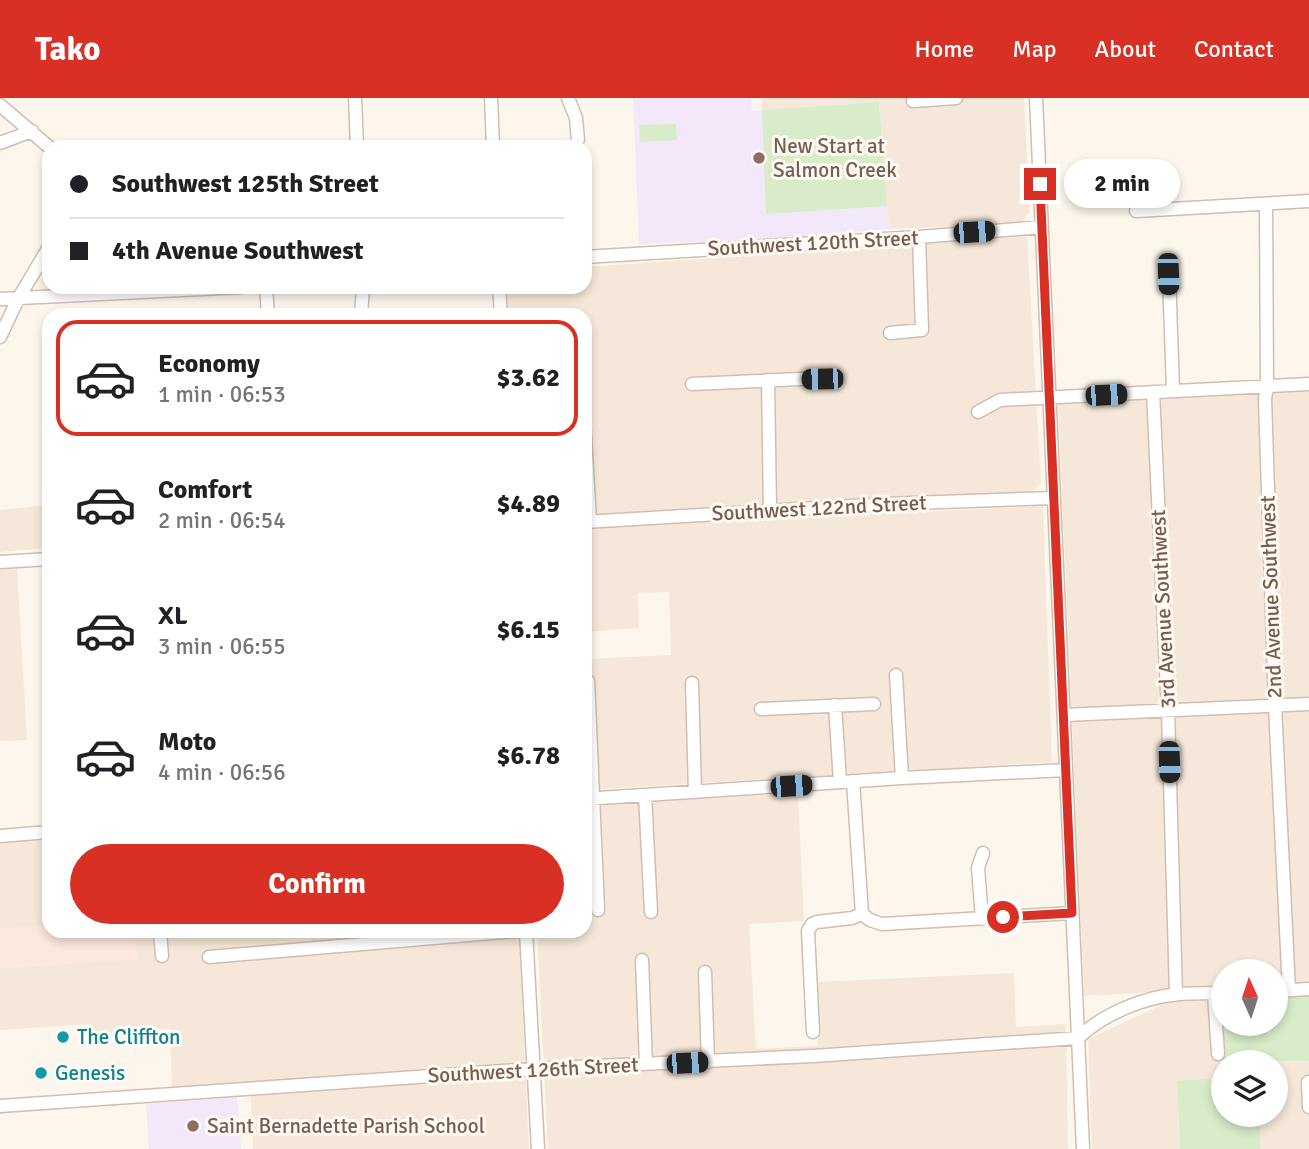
<!DOCTYPE html>
<html lang="en">
<head>
<meta charset="utf-8">
<style>
  :root { --surface:#fff; --page:#f6f6f6; --text:#202124; --muted:#757577; --line:#e0e0e0; --accent:#d93025 }
  body { margin:0; font-family:Signika,sans-serif; background:var(--page); color:var(--text); height:100vh; display:flex; flex-direction:column; font-size:26px; white-space:nowrap }
  * { box-sizing:border-box; margin:0 }
  p { font-size:23px; color:var(--muted) }
  .icon { flex:none; width:38px; height:38px; fill:none; stroke:currentColor; stroke-width:2; stroke-linecap:round; stroke-linejoin:round }
  .map { position:relative; flex:1; overflow:hidden }
  .sheet { position:absolute; left:42px; top:210px; width:550px; height:630px; display:flex; flex-direction:column; background:var(--surface); border-radius:21px; box-shadow:0 4px 10px #0003 }
  .sheet>* { flex:none }
  .guide { position:absolute; left:42px; top:42px; width:550px; height:154px; border-radius:21px; box-shadow:0 4px 10px #0003; display:grid; align-content:center; height:154px; padding:0 28px; background:var(--surface) }
  .needle { width:46px; rotate:357deg }
  .controls { position:absolute; left:1211px; top:861px; display:grid; gap:14px }
  .controls a { display:grid; place-items:center; width:77px; height:77px; border-radius:50%; background:var(--surface); box-shadow:0 4px 10px #0003; font-size:35px }
  .end { position:absolute; width:32px; height:32px; margin:-16px; border:9px solid #d93025; background:#fff; box-shadow:0 0 0 4px #fff }
  .from { border-radius:50% }
  .bubble { position:absolute; height:49px; border-radius:24px; background:var(--surface); box-shadow:0 4px 10px #0003; font-size:23px; font-weight:800; line-height:49px; text-align:center }
  .car { position:absolute; width:21px; height:42px; margin:-21px -10px; border-radius:9px; box-shadow:0 0 5px 2px #0007; background:linear-gradient(#222 24%,#8ab4d8 0 40%,#222 0 76%,#8ab4d8 0 86%,#222 0) }
  .guide b { display:flex; align-items:center; gap:24px; height:66px; font-size:26px }
  .guide b+b { border-top:2px solid var(--line) }
  .guide i { width:18px; height:18px; background:var(--text) }
  ul { padding:12px 0 0; list-style:none }
  li { display:flex; align-items:center; gap:21px; height:116px; margin:0 14px 10px; padding:0 14px; border:4px solid transparent; border-radius:21px }
  li div { flex:1 }
  li b { display:block; font-size:26px }
  li em { font-style:normal; font-weight:800 }
  li.current { border-color:var(--accent) }
  li>.icon { width:63px; height:63px; stroke-width:1.5 }
  .cta { display:flex; gap:14px; margin-top:auto; padding:14px 28px }
  .cta a { flex:1; height:80px; border-radius:42px; background:var(--accent); color:#fff; font-size:28px; font-weight:800; line-height:80px; text-align:center }
  header { display:flex; align-items:center; gap:42px; box-sizing:border-box; height:98px; padding:0 35px; background:var(--accent); color:#fff }
  header strong { font-size:33px }
  nav { display:flex; gap:38px; margin-inline-start:auto; font-size:24px }
  .map>svg:first-child { display:block }
  .residential { fill:#f5e8da }
  .commercial { fill:#fde8e0 }
  .education { fill:#f3e8fa }
  .green { fill:#d8ecc9 }
  .lines { fill:none; stroke-linecap:round; stroke-linejoin:round }
  .minor-casing { stroke:#d1beb0; stroke-width:15 }
  .minor { stroke:#fff; stroke-width:12 }
  .route { stroke:#d93025; stroke-width:9 }
  .education-dot { fill:#8d6e63; stroke:#fffaf3; stroke-width:2.5 }
  .culture-dot { fill:#0f9aa8; stroke:#fffaf3; stroke-width:2.5 }
  .labels { text-anchor:middle; dominant-baseline:central; stroke-width:6; stroke-linejoin:round; paint-order:stroke }
  .education-label { font-size:21px; fill:#785e54; stroke:#fffaf3; text-anchor:start }
  .street-label { font-size:21px; fill:#7a5c4d; stroke:#fffaf3 }
  .culture-label { font-size:21px; fill:#0d838f; stroke:#fffaf3; text-anchor:start }
</style>
</head>
<body>
<header>
<strong>Tako</strong>
<nav><a>Home</a><a>Map</a><a>About</a><a>Contact</a></nav>
</header>
<div class="map">
<svg width="1309" height="1051" viewBox="0 0 1309 1051">
  <rect width="100%" height="100%" fill="#fdf6ec"/>
  <path class="residential" d="M 762,0 L 1024,0 L 1030,113 L 1021,125 L 889,131 L 879,4 L 762,12 Z
    M 1027,138 L 1041,385 L 1031,394 L 585,417 L 584,217 L 505,217 L 503,189 L 584,189 L 585,169 Z
    M 1309,292 L 1309,885 L 1276,887 L 1276,873 L 1223,873 L 1223,890 L 1084,898 L 1058,306 Z
    M 49,407 L 49,450 L 0,454 L 0,412 Z
    M 1043,408 L 1052,664 L 585,692 L 585,561 L 671,557 L 669,494 L 638,495 L 639,530 L 585,534 L 584,430 Z
    M 17,470 L 27,642 L 0,643 L 0,471 Z
    M 798,695 L 804,823 L 749,826 L 756,951 L 818,948 L 815,884 L 1014,875 L 1016,929 L 1066,926 L 1068,1051 L 548,1051 L 537,833 L 584,833 L 585,708 Z
    M 41,742 L 47,828 L 0,831 L 0,745 Z
    M 135,833 L 519,833 L 529,1051 L 253,1051 L 250,985 L 172,989 L 170,931 L 92,935 L 91,926 L 0,932 L 0,870 L 136,861 Z
    M 1221,902 L 1223,980 L 1177,984 L 1180,1051 L 1092,1051 L 1088,941 L 1168,904 Z
    M 1309,963 L 1309,1051 L 1261,1051 L 1259,1017 L 1276,1017 L 1276,964 L 1258,964 Z"/>
  <path class="commercial" d="M 41,742 L 49,742 L 49,833 L 135,833 L 137,861 L 0,870 L 0,831 L 47,828 Z"/>
  <path class="education" d="M 633,0 L 751,0 L 752,13 L 879,4 L 889,131 L 780,140 L 639,146 Z
    M 237,999 L 241,1051 L 149,1051 L 146,1006 Z"/>
  <path class="green" d="M 879,4 L 887,108 L 766,116 L 762,12 Z
    M 676,26 L 677,42 L 640,44 L 639,27 Z
    M 1309,898 L 1309,963 L 1223,964 L 1223,969 L 1221,902 L 1223,902 L 1223,926 L 1276,926 L 1276,900 Z
    M 1223,980 L 1223,1017 L 1259,1017 L 1261,1051 L 1180,1051 L 1177,983 Z"/>
  <g class="lines">
    <g class="minor-casing">
      <path id="minor" d="M 355,0 L 357,49
        M 491,0 L 493,49
        M 568,0 L 576,20 L 578,42
        M 1036,0 L 1083,1051
        M 913,3 L 956,0
        M 0,7 L 49,49
        M 0,45 L 32,33
        M 1266,106 L 1267,288 L 1265,301 L 1275,608 L 1289,892
        M 1136,113 L 1309,103
        M 584,159 L 919,139 L 1042,129
        M 1169,176 L 1173,292
        M 266,189 L 268,217
        M 499,189 L 501,217
        M 0,201 L 242,189
        M 361,217 L 363,189
        M 890,235 L 922,232 L 919,139
        M 0,239 L 18,201 L 49,149
        M 768,282 L 770,412
        M 692,286 L 822,280
        M 1153,294 L 1168,613 L 1176,896
        M 978,314 L 1000,302 L 1309,286
        M 584,321 L 590,424
        M 584,424 L 885,406 L 1053,400
        M 0,464 L 49,461
        M 896,577 L 902,680
        M 588,583 L 598,812
        M 692,585 L 695,694
        M 835,607 L 840,684
        M 761,611 L 874,606
        M 1064,617 L 1309,606
        M 853,683 L 862,816
        M 645,697 L 651,814
        M 584,701 L 902,680 L 1066,672
        M 0,738 L 49,734
        M 862,816 L 870,822 L 882,826 L 1072,815
        M 982,821 L 978,770 L 983,755
        M 160,833 L 162,858
        M 526,833 L 538,1051
        M 209,859 L 516,833
        M 642,862 L 646,966
        M 705,874 L 708,964
        M 1276,893 L 1309,891
        M 1214,895 L 1218,956
        M 813,934 L 808,833 L 812,826 L 817,824 L 852,820 L 862,816
        M 1308,984 L 1309,1009
        M 0,1008 L 533,971 L 813,958 L 1078,940 C 1103,916 1144,899 1179,896 C 1193,895 1208,895 1223,895"/>
    </g>
    <use href="#minor" class="minor"/>
  </g>
  <g class="lines">
    <path class="route" d="M 1003,819 L 1072,815 L 1040,86"/>
  </g>
  <g class="education-dot">
    <circle cx="759" cy="60" r="7"/>
    <circle cx="193" cy="1028" r="7"/>
  </g>
  <g class="culture-dot">
    <circle cx="63" cy="939" r="7"/>
    <circle cx="41" cy="975" r="7"/>
  </g>
  <g class="labels">
    <g class="education-label">
      <text x="773" y="48">New Start at<tspan x="773" dy="24">Salmon Creek</tspan></text>
      <text x="207" y="1028">Saint Bernadette Parish School</text>
    </g>
    <g class="street-label">
      <text transform="translate(813 145) rotate(-3)">Southwest 120th Street</text>
      <text transform="translate(819 410) rotate(-3)">Southwest 122nd Street</text>
      <text transform="translate(1271 499) rotate(-92)">2nd Avenue Southwest</text>
      <text transform="translate(1163 511) rotate(-93)">3rd Avenue Southwest</text>
      <text transform="translate(533 972) rotate(-3)">Southwest 126th Street</text>
    </g>
    <g class="culture-label">
      <text x="77" y="939">The Cliffton</text>
      <text x="55" y="975">Genesis</text>
    </g>
  </g>
</svg>
<div class="controls">
<a><svg class="needle" viewBox="-14 -14 28 28"><path d="M0-13l5 13h-10z" fill="#e53935"/><path d="M0 13l5-13h-10z" fill="#757577"/></svg></a>
<a><svg class="icon" aria-label="layers" viewBox="0 0 24 24"><path d="M12 4l9 5-9 5-9-5zM3 14l9 5 9-5"/></svg></a>
</div>
<i class="end from" style="left:1003px;top:819px"></i>
<i class="end" style="left:1040px;top:86px"></i>
<div class="bubble" style="left:1064px;top:61px;width:116px">2 min</div>
<i class="car" style="left:974px;top:134px;rotate:86deg"></i>
<i class="car" style="left:1168px;top:176px;rotate:178deg"></i>
<i class="car" style="left:822px;top:281px;rotate:269deg"></i>
<i class="car" style="left:1106px;top:297px;rotate:87deg"></i>
<i class="car" style="left:1169px;top:664px;rotate:178deg"></i>
<i class="car" style="left:791px;top:688px;rotate:86deg"></i>
<i class="car" style="left:687px;top:965px;rotate:87deg"></i>
<div class="guide">
<b><i class="from"></i>Southwest 125th Street</b>
<b><i></i>4th Avenue Southwest</b>
</div>
<section class="sheet">
<ul>
<li class="current"><svg class="icon" aria-label="car" viewBox="0 0 24 24"><path d="M5 17H2v-5l4-1 3-4h7l3 4 3 1v5h-3M9 17h6M6 11h13"/><circle cx="7" cy="17" r="2"/><circle cx="17" cy="17" r="2"/></svg><div><b>Economy</b><p>1 min · 06:53</p></div><em>$3.62</em></li>
<li><svg class="icon" aria-label="car" viewBox="0 0 24 24"><path d="M5 17H2v-5l4-1 3-4h7l3 4 3 1v5h-3M9 17h6M6 11h13"/><circle cx="7" cy="17" r="2"/><circle cx="17" cy="17" r="2"/></svg><div><b>Comfort</b><p>2 min · 06:54</p></div><em>$4.89</em></li>
<li><svg class="icon" aria-label="car" viewBox="0 0 24 24"><path d="M5 17H2v-5l4-1 3-4h7l3 4 3 1v5h-3M9 17h6M6 11h13"/><circle cx="7" cy="17" r="2"/><circle cx="17" cy="17" r="2"/></svg><div><b>XL</b><p>3 min · 06:55</p></div><em>$6.15</em></li>
<li><svg class="icon" aria-label="car" viewBox="0 0 24 24"><path d="M5 17H2v-5l4-1 3-4h7l3 4 3 1v5h-3M9 17h6M6 11h13"/><circle cx="7" cy="17" r="2"/><circle cx="17" cy="17" r="2"/></svg><div><b>Moto</b><p>4 min · 06:56</p></div><em>$6.78</em></li>
</ul>
<div class="cta"><a>Confirm</a></div>
</section>
</div>
</body>
</html>
